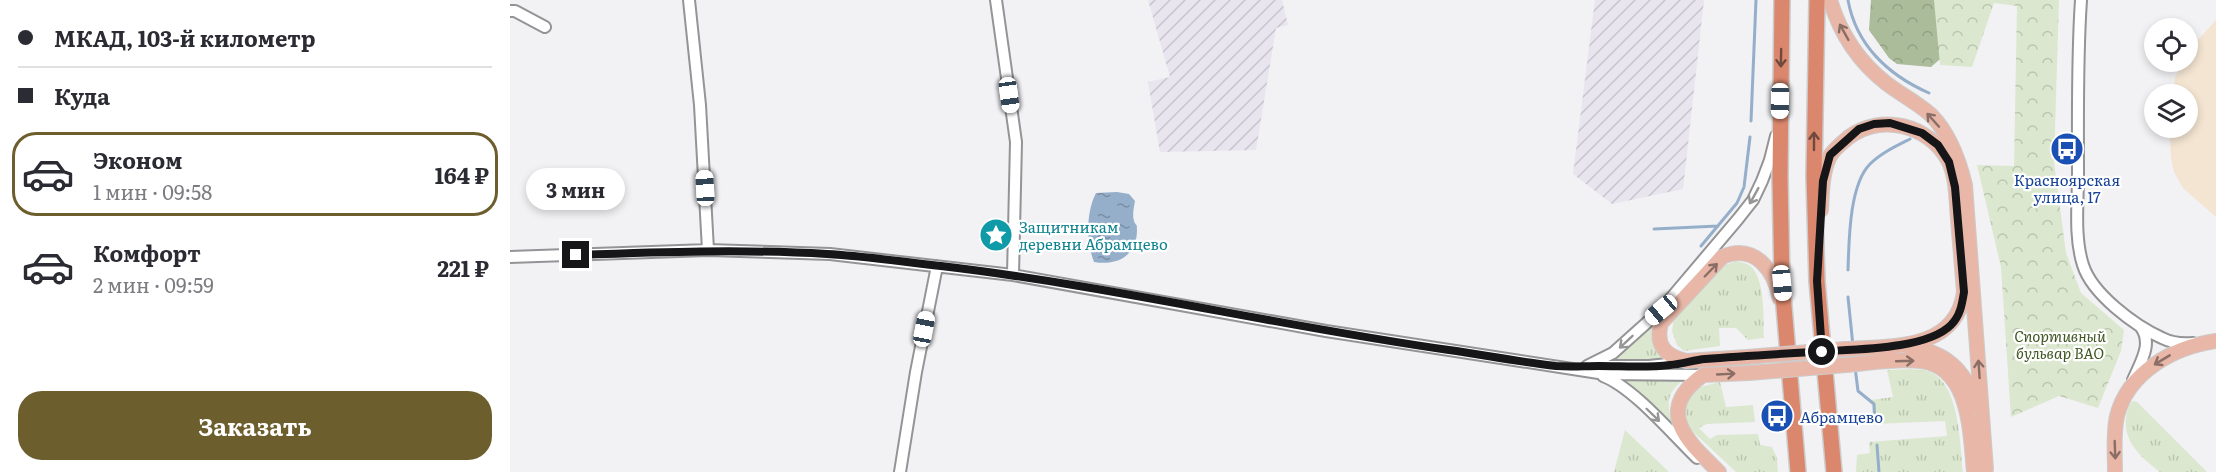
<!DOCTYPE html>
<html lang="ru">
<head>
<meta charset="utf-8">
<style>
  :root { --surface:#fff; --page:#f2f2f3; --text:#2b2b33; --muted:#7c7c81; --line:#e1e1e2; --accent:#6d5f2d }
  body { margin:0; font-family:Literata,serif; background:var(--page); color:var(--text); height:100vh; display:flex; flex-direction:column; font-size:22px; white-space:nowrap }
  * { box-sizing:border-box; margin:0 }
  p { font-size:20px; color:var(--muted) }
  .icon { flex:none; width:33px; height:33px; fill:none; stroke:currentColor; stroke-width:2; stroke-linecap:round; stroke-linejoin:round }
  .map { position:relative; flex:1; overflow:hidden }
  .details { display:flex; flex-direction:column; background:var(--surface); width:510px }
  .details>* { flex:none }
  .top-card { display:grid; align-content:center; height:132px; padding:0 18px; background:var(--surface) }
  .controls { position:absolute; left:1634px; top:18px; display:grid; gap:12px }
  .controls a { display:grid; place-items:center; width:54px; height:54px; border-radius:50%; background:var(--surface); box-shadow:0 3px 9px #0003; font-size:30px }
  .end { position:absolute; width:27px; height:27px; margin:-14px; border:8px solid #161517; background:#fff; box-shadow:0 0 0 3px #fff }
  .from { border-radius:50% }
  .bubble { position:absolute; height:42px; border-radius:21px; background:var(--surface); box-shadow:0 3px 9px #0003; font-size:20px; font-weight:700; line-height:42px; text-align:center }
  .car { position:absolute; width:18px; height:36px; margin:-18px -9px; border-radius:8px; box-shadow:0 0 4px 2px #0007; background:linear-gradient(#fff 24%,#345 0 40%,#fff 0 76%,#345 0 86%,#fff 0) }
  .top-card b { display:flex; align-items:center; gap:21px; height:57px; font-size:22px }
  .top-card b+b { border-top:2px solid var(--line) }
  .top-card i { width:15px; height:15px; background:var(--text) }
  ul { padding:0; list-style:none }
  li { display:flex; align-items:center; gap:18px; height:84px; margin:0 12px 9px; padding:0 6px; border:3px solid transparent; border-radius:24px }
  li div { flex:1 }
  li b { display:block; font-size:22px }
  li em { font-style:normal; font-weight:700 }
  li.current { border-color:var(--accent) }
  li>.icon { width:54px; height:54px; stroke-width:1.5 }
  .action { display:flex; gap:12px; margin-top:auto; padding:12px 18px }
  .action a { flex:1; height:69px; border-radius:24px; background:var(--accent); color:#fff; font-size:24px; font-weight:700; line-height:69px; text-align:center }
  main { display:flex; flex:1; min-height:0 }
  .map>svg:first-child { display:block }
  .industrial { fill:url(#industrial-furrows) }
  .education { fill:#f4e5d2 }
  .grass { fill:url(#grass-tufts) }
  .forest { fill:url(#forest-crowns) }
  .park { fill:url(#park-crowns) }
  .water { fill:url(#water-ripples) }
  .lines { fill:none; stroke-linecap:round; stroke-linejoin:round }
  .stream { stroke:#95afcb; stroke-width:3 }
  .minor-casing { stroke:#949396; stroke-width:14 }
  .major-casing { stroke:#ccc; stroke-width:16 }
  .highway-casing { stroke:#ccc; stroke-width:18 }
  .minor { stroke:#fff; stroke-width:10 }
  .major { stroke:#e9b7a7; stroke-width:14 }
  .highway { stroke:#db876d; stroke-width:15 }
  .major-bridge-casing { stroke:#ccc; stroke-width:16; stroke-linecap:butt }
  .major-bridge { stroke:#e9b7a7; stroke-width:14 }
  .oneway { stroke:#8a6e66 }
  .oneway2 { stroke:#6f483e }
  .oneway3 { stroke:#969697 }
  .route { stroke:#161517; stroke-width:8 }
  .labels { text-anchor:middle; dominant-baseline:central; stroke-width:4.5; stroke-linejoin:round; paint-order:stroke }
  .transit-label { font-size:15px; fill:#164399; stroke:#fff }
  .culture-label { font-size:15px; fill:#0d838f; stroke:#fff; text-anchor:start }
  .park-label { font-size:15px; font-style:italic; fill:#405724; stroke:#fff }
</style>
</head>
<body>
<main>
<section class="details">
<div class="top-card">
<b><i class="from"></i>МКАД, 103-й километр</b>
<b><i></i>Куда</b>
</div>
<ul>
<li class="current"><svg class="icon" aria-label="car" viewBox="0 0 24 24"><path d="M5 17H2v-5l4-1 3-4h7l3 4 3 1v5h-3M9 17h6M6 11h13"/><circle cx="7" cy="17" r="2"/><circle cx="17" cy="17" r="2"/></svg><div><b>Эконом</b><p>1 мин · 09:58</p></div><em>164 ₽</em></li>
<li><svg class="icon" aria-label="car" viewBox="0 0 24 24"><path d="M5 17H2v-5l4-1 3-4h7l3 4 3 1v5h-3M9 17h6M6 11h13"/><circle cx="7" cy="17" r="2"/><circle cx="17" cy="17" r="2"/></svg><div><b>Комфорт</b><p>2 мин · 09:59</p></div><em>221 ₽</em></li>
</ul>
<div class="action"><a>Заказать</a></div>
</section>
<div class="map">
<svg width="1706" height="472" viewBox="0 0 1706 472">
  <defs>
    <pattern id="industrial-furrows" width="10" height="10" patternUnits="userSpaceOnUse" patternTransform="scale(1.5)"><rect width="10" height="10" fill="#e8e5ef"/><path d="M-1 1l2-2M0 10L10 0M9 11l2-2" fill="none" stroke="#c6c4cc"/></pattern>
    <pattern id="grass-tufts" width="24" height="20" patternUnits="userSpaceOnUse" patternTransform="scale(1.5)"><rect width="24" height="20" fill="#dbe8cf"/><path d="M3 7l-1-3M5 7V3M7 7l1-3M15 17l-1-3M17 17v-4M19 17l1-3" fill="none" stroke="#bbc6b1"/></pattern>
    <pattern id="forest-crowns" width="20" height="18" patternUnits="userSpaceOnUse" patternTransform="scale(1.5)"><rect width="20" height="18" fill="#abbc9a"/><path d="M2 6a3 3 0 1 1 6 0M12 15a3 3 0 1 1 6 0" fill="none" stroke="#92a184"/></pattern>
    <pattern id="park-crowns" width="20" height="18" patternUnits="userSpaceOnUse" patternTransform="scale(1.5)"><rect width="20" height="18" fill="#dbe8cf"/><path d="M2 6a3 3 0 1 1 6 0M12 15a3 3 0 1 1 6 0" fill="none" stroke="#bbc6b1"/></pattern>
    <pattern id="water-ripples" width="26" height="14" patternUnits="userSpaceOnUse" patternTransform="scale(1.5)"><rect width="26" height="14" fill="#95afcb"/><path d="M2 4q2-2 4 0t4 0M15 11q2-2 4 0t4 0" fill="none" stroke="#798da4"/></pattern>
  </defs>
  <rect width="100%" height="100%" fill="#f2f1f4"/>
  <path class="industrial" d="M 638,0 L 772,0 L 778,25 L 766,28 L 746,150 L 650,152 L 638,82 L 660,77 Z
    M 1085,0 L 1194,0 L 1173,189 L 1102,204 L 1063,174 Z"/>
  <path class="education" d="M 1706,20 L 1706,217 L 1673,188 L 1664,172 L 1661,158 L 1660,138 L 1661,128 L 1677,128 L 1677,94 L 1664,94 L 1665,77 L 1674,62 L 1677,62 L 1677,56 L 1688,40 Z"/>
  <path class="grass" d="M 1226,261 C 1230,262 1236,263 1239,265 C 1256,277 1253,319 1254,338 L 1238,340 L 1226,328 L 1209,328 L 1210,346 L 1174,351 L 1167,345 L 1162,331 L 1164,317 L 1214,266 Z
    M 1141,325 C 1141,340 1143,349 1153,360 L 1102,363 L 1131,337 Z
    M 1399,369 C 1406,370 1416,369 1422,373 C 1450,387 1450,445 1453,472 L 1346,472 L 1347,455 L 1360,453 L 1359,442 L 1437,436 L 1435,421 L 1364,424 L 1361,400 L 1383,397 L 1377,370 Z
    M 1109,378 L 1173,380 C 1153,396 1158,406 1164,428 Z
    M 1210,382 L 1216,407 L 1243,405 L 1245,422 L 1196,424 L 1189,428 L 1200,439 L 1207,435 L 1248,434 L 1250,445 L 1262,447 L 1267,458 L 1268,472 L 1226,472 L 1179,428 L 1174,414 L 1178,397 L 1186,388 Z
    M 1623,401 L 1627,402 L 1697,472 L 1650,472 C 1632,458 1613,442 1616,418 C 1617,411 1618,405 1623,401 Z
    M 1115,430 L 1159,472 L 1104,472 Z"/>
  <path class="forest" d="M 1361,0 L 1475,0 L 1455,62 L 1429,60 L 1421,67 L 1387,64 L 1379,58 L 1359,30 Z"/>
  <path class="park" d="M 1424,0 L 1549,0 L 1544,162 L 1556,253 L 1571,293 L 1614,330 L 1611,351 L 1588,408 L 1549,396 L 1501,417 L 1491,267 L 1467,165 L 1504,166 L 1507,6 L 1484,3 L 1462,67 L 1430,65 Z"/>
  <path class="water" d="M 607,192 L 619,194 L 625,201 C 624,207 622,215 624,221 C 627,228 627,222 627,230 C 627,256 607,266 584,262 C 576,242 576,212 586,193 Z"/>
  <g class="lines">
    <path class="stream" d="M 1338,0 C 1346,45 1378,75 1419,93
      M 1241,121 L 1246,0
      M 1144,229 L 1208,226
      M 1191,246 L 1227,203 L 1234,187 L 1240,137
      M 1338,270 C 1339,242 1339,185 1360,164 C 1371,153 1386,146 1400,139
      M 1338,297 L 1343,346
      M 1345,367 L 1348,391 L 1364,404 L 1365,421
      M 1367,445 L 1369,472"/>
    <g class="minor-casing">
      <path id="minor" d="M 179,0 L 190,105 L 198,250
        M 486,0 L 506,142 L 503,275
        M 1571,0 C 1567,58 1568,116 1568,174 C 1568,203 1564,237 1573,265 C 1582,294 1625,326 1652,338 C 1662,343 1673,344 1683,343
        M 0,11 L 5,11 L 35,27
        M 0,257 L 198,250 L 320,254 L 503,275 L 816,331 L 1095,374 L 1193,375
        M 1077,366 L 1103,353 L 1151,310 L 1228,219 L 1243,200 L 1252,181 L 1260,160 L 1266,136
        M 1084,366 L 1139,366 L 1176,362
        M 1093,376 C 1124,388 1162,434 1187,458
        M 1623,380 C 1630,363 1644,343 1630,326
        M 390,472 L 406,372 L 427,266"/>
    </g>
    <g class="major-casing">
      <path id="major" d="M 1320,0 C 1330,33 1349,62 1376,83 C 1390,94 1408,103 1421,115 C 1440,134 1449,160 1455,185 L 1476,469
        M 1311,210 C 1312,192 1312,172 1320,156 C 1324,149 1333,142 1339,137 C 1371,113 1419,125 1438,160 C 1447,177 1446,200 1448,219 C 1450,243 1452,268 1454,292 C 1446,351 1381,346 1335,349
        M 1397,346 C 1435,352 1454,368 1467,405
        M 1237,357 L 1176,361 C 1155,356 1145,345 1151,323 L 1212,257 C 1244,243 1264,269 1270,299
        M 1336,365 C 1360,363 1387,358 1411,361 C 1461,367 1460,434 1464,472
        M 1209,472 C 1178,442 1143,411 1193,375 L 1239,373
        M 1605,472 C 1605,453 1603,434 1607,416 C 1618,372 1664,347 1706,341"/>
    </g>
    <g class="highway-casing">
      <path id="highway" d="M 1272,0 L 1270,176 L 1272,283 L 1288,472
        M 1307,0 L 1304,176 L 1307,281 L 1324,472"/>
    </g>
    <use href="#minor" class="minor"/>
    <use href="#major" class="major"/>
    <use href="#highway" class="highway"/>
    <g class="major-bridge-casing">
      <path id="major-bridge" d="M 1237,357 L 1335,349
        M 1239,373 L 1336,365"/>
    </g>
    <use href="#major-bridge" class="major-bridge"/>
  </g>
  <defs><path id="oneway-shaft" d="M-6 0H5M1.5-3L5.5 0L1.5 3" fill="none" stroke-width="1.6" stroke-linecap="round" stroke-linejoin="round" transform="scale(1.5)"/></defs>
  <g class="oneway">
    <use href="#oneway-shaft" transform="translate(1334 32) rotate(-119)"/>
    <use href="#oneway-shaft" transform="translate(1423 120) rotate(-132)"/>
    <use href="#oneway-shaft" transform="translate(1201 270) rotate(-46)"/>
    <use href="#oneway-shaft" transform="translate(1652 360) rotate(149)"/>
    <use href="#oneway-shaft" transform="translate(1395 361) rotate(-2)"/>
    <use href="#oneway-shaft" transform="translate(1469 369) rotate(-94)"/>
    <use href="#oneway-shaft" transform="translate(1216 374) rotate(-3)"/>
    <use href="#oneway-shaft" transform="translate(1605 450) rotate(88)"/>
  </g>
  <g class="oneway2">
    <use href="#oneway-shaft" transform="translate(1271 58) rotate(91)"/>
    <use href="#oneway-shaft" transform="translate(1304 141) rotate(-90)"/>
  </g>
  <g class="oneway3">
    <use href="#oneway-shaft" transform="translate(1244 196) rotate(119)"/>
    <use href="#oneway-shaft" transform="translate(1116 342) rotate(137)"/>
    <use href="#oneway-shaft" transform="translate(1143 415) rotate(44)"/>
  </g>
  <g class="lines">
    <path class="route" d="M 66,255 C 150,252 233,249 317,254 C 355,256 393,262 431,266 C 601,286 769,326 939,350 C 974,355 1010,362 1046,366 C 1060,367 1074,366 1089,366 C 1112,366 1137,368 1160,365 C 1172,364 1184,360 1195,359 C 1231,356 1267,354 1303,352 C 1338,349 1415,351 1441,325 C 1450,316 1452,305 1454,292 L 1445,187 L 1439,162 L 1428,145 L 1412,133 L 1380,123 L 1364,124 L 1349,129 L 1320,155 L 1313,181 L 1307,281 L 1312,352"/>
  </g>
  <defs>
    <g id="bus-disc" transform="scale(1.725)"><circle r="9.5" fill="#1a4fb4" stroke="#fff"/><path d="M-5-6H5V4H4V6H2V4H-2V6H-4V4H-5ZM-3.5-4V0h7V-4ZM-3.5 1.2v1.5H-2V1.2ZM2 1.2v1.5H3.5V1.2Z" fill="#fff"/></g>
    <g id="sight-disc" transform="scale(1.725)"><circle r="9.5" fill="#0f9aa8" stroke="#fff"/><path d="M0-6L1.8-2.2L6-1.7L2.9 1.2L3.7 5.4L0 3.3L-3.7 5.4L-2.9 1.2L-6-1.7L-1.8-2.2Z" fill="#fff"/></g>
  </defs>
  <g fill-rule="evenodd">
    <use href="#bus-disc" x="1557" y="149"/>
    <use href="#sight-disc" x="486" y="235"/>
    <use href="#bus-disc" x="1267" y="416"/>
  </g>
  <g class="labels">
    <g class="transit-label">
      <text x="1557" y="179">Красноярская<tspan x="1557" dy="17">улица, 17</tspan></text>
      <text x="1290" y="416" text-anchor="start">Абрамцево</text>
    </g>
    <g class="culture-label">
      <text x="509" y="226">Защитникам<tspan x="509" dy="17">деревни Абрамцево</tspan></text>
    </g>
    <g class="park-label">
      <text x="1550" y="335">Спортивный<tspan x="1550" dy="17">бульвар ВАО</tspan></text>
    </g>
  </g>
</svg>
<div class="controls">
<a><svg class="icon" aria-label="locate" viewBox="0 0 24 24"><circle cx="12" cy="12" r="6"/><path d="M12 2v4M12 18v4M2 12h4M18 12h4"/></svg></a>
<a><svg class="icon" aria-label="layers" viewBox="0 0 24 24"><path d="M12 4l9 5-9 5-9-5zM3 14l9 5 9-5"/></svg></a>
</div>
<i class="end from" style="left:1312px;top:352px"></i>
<i class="end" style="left:66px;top:255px"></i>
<div class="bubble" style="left:16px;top:168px;width:99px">3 мин</div>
<i class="car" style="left:499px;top:95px;rotate:172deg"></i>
<i class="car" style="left:1270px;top:101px;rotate:181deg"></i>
<i class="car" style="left:195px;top:188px;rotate:357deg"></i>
<i class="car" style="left:1272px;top:283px;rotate:175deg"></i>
<i class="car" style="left:1151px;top:310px;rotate:230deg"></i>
<i class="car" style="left:414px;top:329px;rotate:11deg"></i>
</div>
</main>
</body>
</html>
